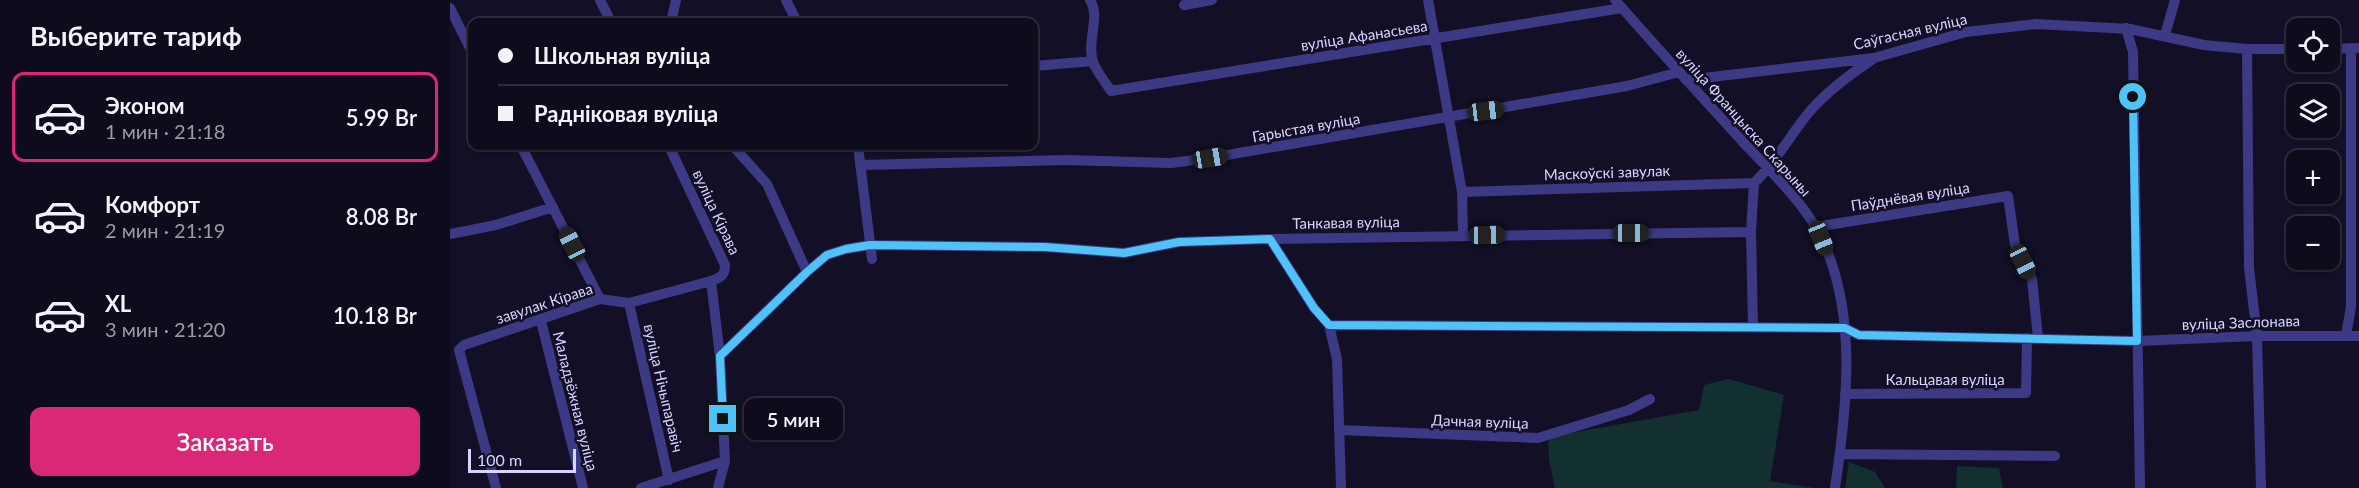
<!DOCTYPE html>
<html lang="ru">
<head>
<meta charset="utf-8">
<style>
  :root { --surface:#0e0b1c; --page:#171425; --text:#f1f3f6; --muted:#9b9ba3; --line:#2e2b3b; --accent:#db2777 }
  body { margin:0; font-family:Lato,sans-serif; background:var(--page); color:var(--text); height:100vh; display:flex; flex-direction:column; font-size:22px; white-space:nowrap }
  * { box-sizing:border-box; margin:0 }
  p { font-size:20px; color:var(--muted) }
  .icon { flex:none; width:33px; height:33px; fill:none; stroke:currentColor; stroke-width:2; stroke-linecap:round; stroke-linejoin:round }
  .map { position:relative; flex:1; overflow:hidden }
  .panel { display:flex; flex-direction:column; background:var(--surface); width:450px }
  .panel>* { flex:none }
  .top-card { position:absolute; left:18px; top:18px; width:570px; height:132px; border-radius:12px; box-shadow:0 2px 4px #0004,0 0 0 2px var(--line); display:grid; align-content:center; height:132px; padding:0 30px; background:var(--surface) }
  .controls { position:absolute; left:1836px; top:18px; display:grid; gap:12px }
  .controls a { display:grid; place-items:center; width:54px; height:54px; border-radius:12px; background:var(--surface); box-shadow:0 2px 4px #0004,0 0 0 2px var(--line); font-size:30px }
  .scale { position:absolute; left:18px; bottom:15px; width:108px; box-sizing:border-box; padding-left:6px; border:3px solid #d9d4ff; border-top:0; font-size:16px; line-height:21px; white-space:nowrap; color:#d9d4ff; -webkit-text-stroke:4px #130f26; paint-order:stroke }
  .end { position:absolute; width:27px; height:27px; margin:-14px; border:8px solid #4fc3f7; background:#111; box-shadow:0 0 0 3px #111 }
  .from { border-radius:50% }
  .bubble { position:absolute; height:42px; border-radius:12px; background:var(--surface); box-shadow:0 2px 4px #0004,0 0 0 2px var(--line); font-size:20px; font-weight:600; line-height:42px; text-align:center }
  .car { position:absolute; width:18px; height:36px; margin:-18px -9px; border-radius:8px; box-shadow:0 0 4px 2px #0007; background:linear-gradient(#222 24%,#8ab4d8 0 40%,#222 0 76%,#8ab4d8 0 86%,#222 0) }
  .top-card b { display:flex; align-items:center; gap:21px; height:57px; font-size:22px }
  .top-card b+b { border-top:2px solid var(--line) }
  .top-card i { width:15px; height:15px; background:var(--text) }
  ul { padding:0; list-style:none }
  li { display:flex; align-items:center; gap:18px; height:90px; margin:0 12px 9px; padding:0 18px; border:3px solid transparent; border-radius:12px }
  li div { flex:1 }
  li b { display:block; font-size:22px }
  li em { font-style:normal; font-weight:600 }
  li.on { border-color:var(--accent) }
  li>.icon { width:54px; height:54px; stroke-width:1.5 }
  h2 { padding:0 30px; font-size:27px; line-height:72px }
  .primary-button { display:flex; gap:12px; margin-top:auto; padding:12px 30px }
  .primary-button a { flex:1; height:69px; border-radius:12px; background:var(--accent); color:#fff; font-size:24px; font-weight:600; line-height:69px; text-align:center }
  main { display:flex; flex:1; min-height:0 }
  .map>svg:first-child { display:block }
  .green { fill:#12302f }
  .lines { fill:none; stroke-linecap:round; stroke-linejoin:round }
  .minor { stroke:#3d3a85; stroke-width:10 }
  .route { stroke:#4fc3f7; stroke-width:8 }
  .labels { text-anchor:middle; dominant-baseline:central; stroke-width:5; stroke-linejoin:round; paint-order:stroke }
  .street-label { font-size:15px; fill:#d9d4ff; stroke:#130f26 }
</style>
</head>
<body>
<main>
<section class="panel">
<h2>Выберите тариф</h2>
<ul>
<li class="on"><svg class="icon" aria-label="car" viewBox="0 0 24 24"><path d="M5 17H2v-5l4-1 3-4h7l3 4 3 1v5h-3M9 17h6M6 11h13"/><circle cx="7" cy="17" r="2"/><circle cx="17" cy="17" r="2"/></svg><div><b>Эконом</b><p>1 мин · 21:18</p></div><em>5.99 Br</em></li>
<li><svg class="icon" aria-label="car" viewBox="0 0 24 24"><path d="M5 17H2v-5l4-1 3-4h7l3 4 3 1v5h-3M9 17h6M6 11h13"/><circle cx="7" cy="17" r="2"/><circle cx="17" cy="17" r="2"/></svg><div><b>Комфорт</b><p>2 мин · 21:19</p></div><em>8.08 Br</em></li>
<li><svg class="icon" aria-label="car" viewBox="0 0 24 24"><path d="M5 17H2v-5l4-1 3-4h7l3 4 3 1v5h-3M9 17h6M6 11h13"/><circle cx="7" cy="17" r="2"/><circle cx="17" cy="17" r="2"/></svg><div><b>XL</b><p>3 мин · 21:20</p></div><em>10.18 Br</em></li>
</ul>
<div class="primary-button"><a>Заказать</a></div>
</section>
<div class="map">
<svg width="1909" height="488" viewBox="0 0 1909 488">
  <rect width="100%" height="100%" fill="#130f26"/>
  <path class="green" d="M 1279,379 L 1334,395 L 1320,481 L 1364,488 L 1105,488 L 1099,459 L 1098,437 L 1249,410 L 1254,385 Z
    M 1399,462 L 1425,472 L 1435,488 L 1395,488 Z
    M 1507,466 L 1549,468 L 1553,488 L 1506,488 Z"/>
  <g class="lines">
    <path class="minor" d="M 150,0 L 161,22
      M 336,0 L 347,22
      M 640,0 C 651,17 636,42 643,62 C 647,72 655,82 661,91 L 1172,8
      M 978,0 L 1012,192 L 1013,235
      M 1165,0 C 1207,48 1250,95 1293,142 C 1320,171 1353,201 1371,237 C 1408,313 1397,407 1385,488
      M 734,5 L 762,0
      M 0,8 L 22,52
      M 221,22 L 226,0
      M 1676,28 L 1683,52 L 1690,488
      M 1715,35 L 1725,0
      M 1797,49 L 1799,268 L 1807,336 L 1811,488
      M 1880,49 L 1909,48
      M 584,66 L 643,61
      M 1236,80 L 1424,58 L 1516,32 L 1586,24 L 1680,29 L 1754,45 L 1797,49 L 1846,49
      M 71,146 L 150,299
      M 219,146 L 275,265 C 275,276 270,278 261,281 L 270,356 L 275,461 L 268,488
      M 283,146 L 317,184 L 357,272
      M 408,146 L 422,259
      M 410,165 L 617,160 L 721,163 L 760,158 L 1177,86 L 1229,72
      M 1012,192 L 1304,183
      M 1365,227 L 1558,196 L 1565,245 L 1582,279 L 1588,338
      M 0,234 L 46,225 L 103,207
      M 820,239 L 864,308 L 879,325 L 887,359 L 891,488
      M 179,303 L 219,480
      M 91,321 L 133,488
      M 879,325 L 1395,328 L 1409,335 L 1687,341 L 1807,336 L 1909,336
      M 1303,326 L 1301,232 L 1304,183 C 1325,163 1338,139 1356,116 C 1373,94 1399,75 1423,59
      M 1896,335 L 1901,307 L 1901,49
      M 9,350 L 14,345 L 150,299 L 179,303 L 261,281
      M 9,350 L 46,488
      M 270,356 L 357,272 L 377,255 L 396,249 L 420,245 L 595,247 L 674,253 L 729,242 L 820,239 L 1301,232
      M 1395,394 L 1576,393 L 1577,338
      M 889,430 L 1088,438 L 1179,410 L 1200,399
      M 1390,454 L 1605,456
      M 191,488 L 275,461"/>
  </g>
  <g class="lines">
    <path class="route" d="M 273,419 L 270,356 L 357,272 L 377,255 L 396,249 L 420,245 L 595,247 L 674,253 L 729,242 L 820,239 L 864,308 L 879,325 L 1395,328 L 1409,335 L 1687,341 L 1683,97"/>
  </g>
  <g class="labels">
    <g class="street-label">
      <text transform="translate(1460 31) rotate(-13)">Саўгасная вуліца</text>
      <text transform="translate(914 35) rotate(-9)">вуліца Афанасьева</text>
      <text transform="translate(1294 122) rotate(48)">вуліца Францыска Скарыны</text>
      <text transform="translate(856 127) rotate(-10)">Гарыстая вуліца</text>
      <text transform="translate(1157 172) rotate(-2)">Маскоўскі завулак</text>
      <text transform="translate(1460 196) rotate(-9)">Паўднёвая вуліца</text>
      <text transform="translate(267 212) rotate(65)">вуліца Кірава</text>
      <text transform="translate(896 222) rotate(-1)">Танкавая вуліца</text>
      <text transform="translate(94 303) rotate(-18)">завулак Кірава</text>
      <text transform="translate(1791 322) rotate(-2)">вуліца Заслонава</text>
      <text x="1495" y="379">Кальцавая вуліца</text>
      <text transform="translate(214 388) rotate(77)">вуліца Нічыпаравіч</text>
      <text transform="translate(126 401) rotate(76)">Маладзёжная вуліца</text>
      <text transform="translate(1030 421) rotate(2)">Дачная вуліца</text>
    </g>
  </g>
</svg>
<div class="controls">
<a><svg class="icon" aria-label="locate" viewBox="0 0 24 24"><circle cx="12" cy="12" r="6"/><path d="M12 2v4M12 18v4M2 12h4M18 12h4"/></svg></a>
<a><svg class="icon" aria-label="layers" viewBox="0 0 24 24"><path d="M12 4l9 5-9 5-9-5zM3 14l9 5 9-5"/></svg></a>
<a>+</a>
<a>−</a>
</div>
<div class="scale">100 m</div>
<i class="end from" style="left:1683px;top:97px"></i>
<i class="end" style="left:273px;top:419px"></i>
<div class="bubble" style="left:294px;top:398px;width:99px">5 мин</div>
<i class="car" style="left:1036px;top:111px;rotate:83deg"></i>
<i class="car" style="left:760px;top:158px;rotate:81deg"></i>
<i class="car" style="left:1181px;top:233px;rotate:90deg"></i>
<i class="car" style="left:1037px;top:235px;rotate:89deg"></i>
<i class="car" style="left:1371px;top:238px;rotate:158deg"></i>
<i class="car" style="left:122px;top:244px;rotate:333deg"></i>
<i class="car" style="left:1573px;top:262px;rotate:154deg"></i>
<div class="top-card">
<b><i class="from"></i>Школьная вуліца</b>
<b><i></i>Радніковая вуліца</b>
</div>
</div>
</main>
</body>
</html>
